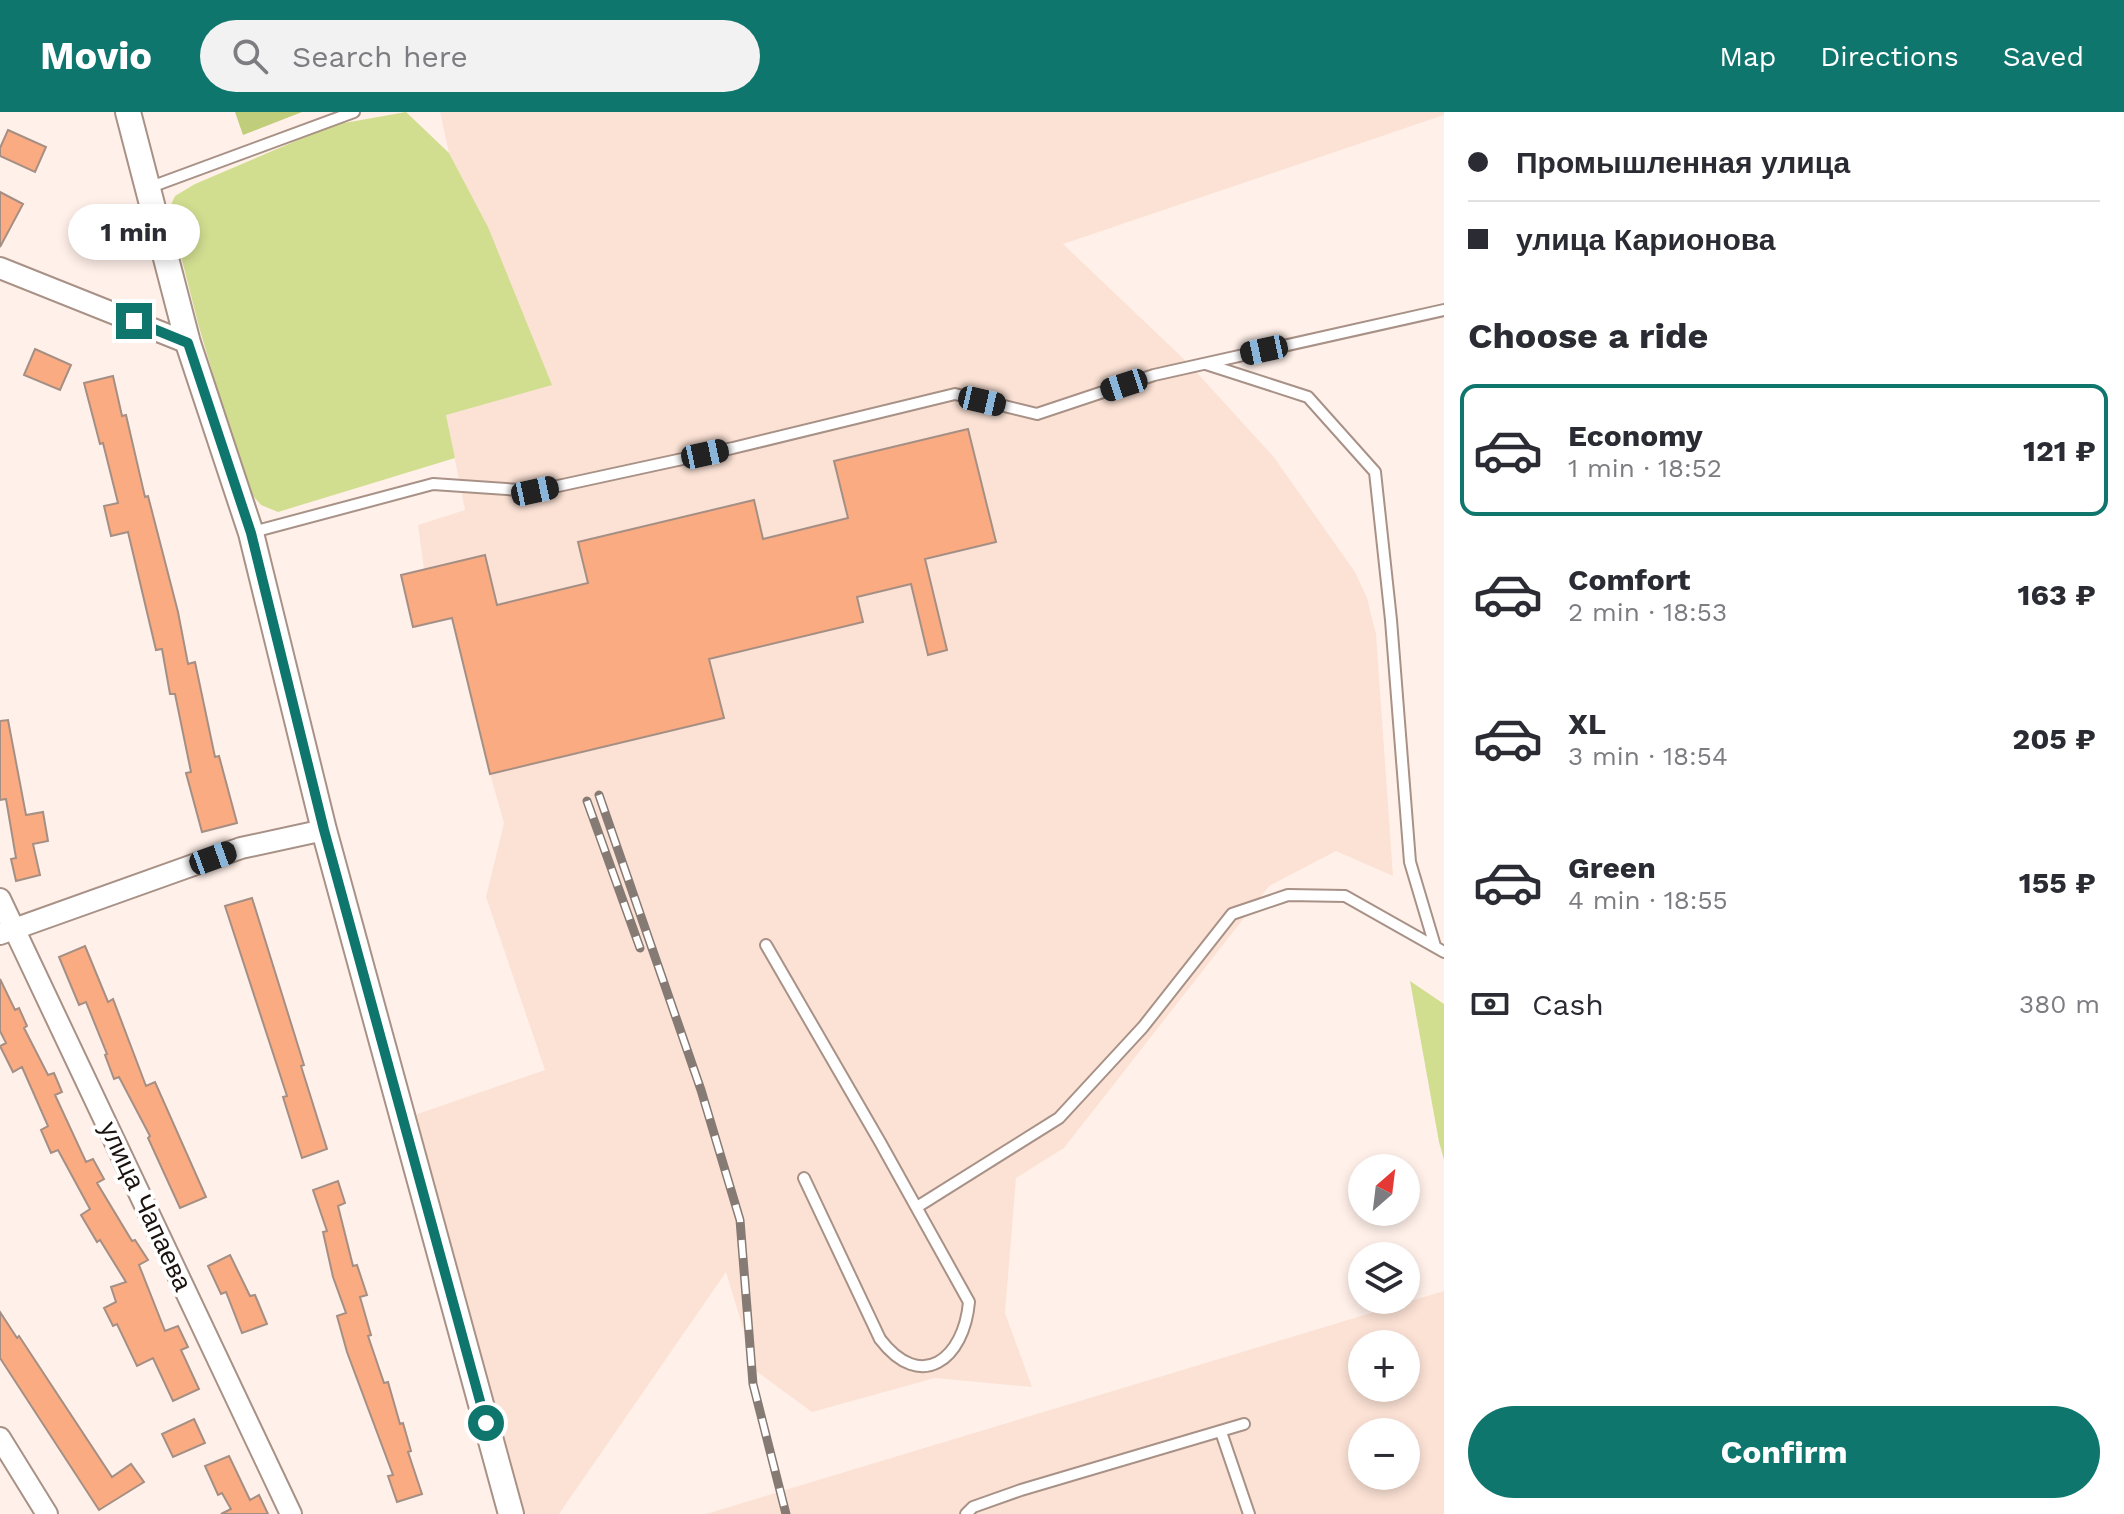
<!DOCTYPE html>
<html lang="en">
<head>
<meta charset="utf-8">
<style>
  :root { --surface:#fff; --page:#f2f2f3; --text:#2b2b33; --muted:#7c7c81; --line:#e1e1e2; --accent:#0f766e }
  body { margin:0; font-family:"Work Sans",sans-serif; background:var(--page); color:var(--text); height:100vh; display:flex; flex-direction:column; font-size:30px; white-space:nowrap }
  * { box-sizing:border-box; margin:0 }
  p { font-size:26px; color:var(--muted) }
  .icon { flex:none; width:44px; height:44px; fill:none; stroke:currentColor; stroke-width:2; stroke-linecap:round; stroke-linejoin:round }
  .map { position:relative; flex:1; overflow:hidden }
  .sheet { display:flex; flex-direction:column; background:var(--surface); width:680px }
  .sheet>* { flex:none }
  .hud { display:grid; align-content:center; height:176px; padding:0 24px; background:var(--surface) }
  .needle { width:52px; rotate:28deg }
  .buttons { position:absolute; left:1348px; top:1042px; display:grid; gap:16px }
  .buttons a { display:grid; place-items:center; width:72px; height:72px; border-radius:50%; background:var(--surface); box-shadow:0 4px 12px #0003; font-size:40px }
  .end { position:absolute; width:36px; height:36px; margin:-18px; border:10px solid #0f766e; background:#fff; box-shadow:0 0 0 4px #fff }
  .from { border-radius:50% }
  .bubble { position:absolute; height:56px; border-radius:28px; background:var(--surface); box-shadow:0 4px 12px #0003; font-size:26px; font-weight:700; line-height:56px; text-align:center }
  .car { position:absolute; width:24px; height:48px; margin:-24px -12px; border-radius:10px; box-shadow:0 0 6px 2px #0007; background:linear-gradient(#222 24%,#8ab4d8 0 40%,#222 0 76%,#8ab4d8 0 86%,#222 0) }
  .hud b { display:flex; align-items:center; gap:28px; height:76px; font-size:30px }
  .hud b+b { border-top:2px solid var(--line) }
  .hud i { width:20px; height:20px; background:var(--text) }
  ul { padding:0; list-style:none }
  li { display:flex; align-items:center; gap:24px; height:132px; margin:0 16px 12px; padding:0 8px; border:4px solid transparent; border-radius:16px }
  li div { flex:1 }
  li b { display:block; font-size:30px }
  li em { font-style:normal; font-weight:700 }
  li.on { border-color:var(--accent) }
  li>.icon { width:72px; height:72px; stroke-width:1.5 }
  h2 { padding:0 24px; font-size:36px; line-height:96px }
  .pay { display:flex; align-items:center; gap:20px; height:88px; padding:0 24px; font-size:30px }
  .pay p { margin-inline-start:auto }
  .button { display:flex; gap:16px; margin-top:auto; padding:16px 24px }
  .button a { flex:1; height:92px; border-radius:48px; background:var(--accent); color:#fff; font-size:32px; font-weight:700; line-height:92px; text-align:center }
  header { display:flex; align-items:center; gap:48px; box-sizing:border-box; height:112px; padding:0 40px; background:var(--accent); color:#fff }
  header strong { font-size:38px }
  nav { display:flex; gap:44px; margin-inline-start:auto; font-size:28px }
  .search { width:560px; height:72px; background:var(--page); display:flex; align-items:center; gap:20px; box-sizing:border-box; padding:0 28px; border-radius:44px; color:var(--muted); font-size:30px }
  main { display:flex; flex:1; min-height:0 }
  .map>svg:first-child { display:block }
  .built { fill:#fce2d5; fill-rule:evenodd }
  .green { fill:#d1de90 }
  .forest { fill:#c0cd7a }
  .building { fill:#faab81; stroke:#a58f84; stroke-width:2 }
  .lines { fill:none; stroke-linecap:round; stroke-linejoin:round }
  .service-casing { stroke:#a89186; stroke-width:14 }
  .minor-casing { stroke:#a89186; stroke-width:24 }
  .tertiary-casing { stroke:#a89186; stroke-width:28 }
  .service { stroke:#fff; stroke-width:10 }
  .minor { stroke:#fff; stroke-width:20 }
  .tertiary { stroke:#fff; stroke-width:24 }
  .rail-casing { stroke:#867a75; stroke-width:9 }
  .rail { stroke:#fff; stroke-width:6; stroke-dasharray:18; stroke-linecap:butt }
  .route { stroke:#0f766e; stroke-width:10 }
  .labels { text-anchor:middle; dominant-baseline:central; stroke-width:8; stroke-linejoin:round; paint-order:stroke }
  .street-label { font-size:26px; fill:#1a120e; stroke:#fff }
</style>
</head>
<body>
<header>
<strong>Movio</strong>
<div class="search"><svg class="icon" aria-label="search" viewBox="0 0 24 24"><circle cx="10" cy="10" r="6"/><path d="M15 15l6 6"/></svg>Search here</div>
<nav><a>Map</a><a>Directions</a><a>Saved</a></nav>
</header>
<main>
<div class="map">
<svg width="1444" height="1402" viewBox="0 0 1444 1402">
  <rect width="100%" height="100%" fill="#fff0e9"/>
  <path class="built" d="M 440,0 L 1444,0 L 1444,3 L 1063,132 L 1188,251 L 1273,344 L 1355,460 L 1367,486 L 1376,522 L 1393,764 L 1336,739 L 1269,774 L 1064,1036 L 1016,1066 L 1005,1201 L 1032,1275 L 935,1266 L 812,1300 L 756,1259 L 726,1160 L 559,1402 L 511,1402 L 403,1007 L 545,958 L 486,785 L 504,711 L 490,662 L 452,507 L 413,515 L 401,463 L 424,457 L 418,413 L 465,398 L 446,303 L 488,115 L 449,41 Z
    M 1444,1179 L 1444,1402 L 706,1402 ZM 1362,1232 L 1406,1232 L 1406,1276 L 1362,1276 ZM 1362,1320 L 1406,1320 L 1406,1364 L 1362,1364 Z"/>
  <path class="green" d="M 406,0 L 449,41 L 488,115 L 552,273 L 446,303 L 455,346 L 278,400 L 261,393 L 247,377 L 199,215 L 169,97 L 175,84 L 195,72 L 333,13 Z
    M 1410,869 L 1444,892 L 1444,1048 L 1439,1030 Z"/>
  <path class="forest" d="M 235,0 L 302,0 L 243,23 Z"/>
  <path class="building" d="M 8,18 L 46,35 L 35,60 L 0,44 L 0,36 Z
    M 0,80 L 23,92 L 0,135 Z
    M 35,237 L 71,253 L 60,278 L 24,263 Z
    M 113,264 L 122,304 L 126,303 L 145,385 L 148,384 L 178,500 L 188,552 L 195,550 L 215,645 L 219,644 L 237,711 L 202,720 L 186,661 L 191,660 L 175,582 L 170,582 L 162,537 L 156,538 L 128,420 L 111,424 L 104,394 L 118,391 L 103,331 L 100,332 L 84,271 Z
    M 968,317 L 996,430 L 925,447 L 947,538 L 928,543 L 911,472 L 857,485 L 863,510 L 709,547 L 724,606 L 490,662 L 452,506 L 413,515 L 401,463 L 485,443 L 497,493 L 588,471 L 578,430 L 754,388 L 763,427 L 848,406 L 834,349 Z
    M 8,608 L 26,703 L 43,700 L 48,729 L 33,732 L 40,763 L 16,769 L 11,747 L 16,746 L 6,687 L 0,688 L 0,609 Z
    M 252,786 L 304,953 L 301,954 L 327,1037 L 302,1046 L 283,985 L 287,984 L 225,794 Z
    M 85,834 L 108,890 L 113,887 L 146,974 L 155,970 L 206,1085 L 180,1096 L 148,1026 L 150,1024 L 119,965 L 114,967 L 105,943 L 107,942 L 86,890 L 79,893 L 59,845 Z
    M 0,867 L 15,898 L 19,896 L 27,914 L 24,916 L 48,963 L 54,961 L 62,980 L 55,983 L 86,1050 L 93,1047 L 104,1067 L 97,1071 L 132,1129 L 135,1128 L 148,1148 L 139,1153 L 165,1219 L 178,1214 L 188,1235 L 181,1238 L 199,1277 L 173,1289 L 153,1246 L 137,1254 L 117,1212 L 113,1214 L 104,1196 L 116,1190 L 111,1175 L 126,1170 L 100,1128 L 97,1130 L 81,1103 L 90,1097 L 58,1038 L 51,1041 L 41,1018 L 48,1014 L 22,955 L 13,960 L 0,934 L 6,931 L 0,919 Z
    M 338,1069 L 345,1091 L 338,1094 L 353,1154 L 357,1153 L 367,1183 L 360,1185 L 371,1223 L 368,1224 L 384,1271 L 388,1270 L 400,1312 L 403,1311 L 411,1339 L 408,1340 L 422,1382 L 397,1390 L 388,1364 L 393,1363 L 347,1240 L 337,1204 L 346,1201 L 333,1165 L 323,1120 L 327,1119 L 313,1078 Z
    M 230,1143 L 250,1184 L 255,1183 L 267,1212 L 242,1221 L 226,1180 L 221,1182 L 208,1154 Z
    M 0,1200 L 17,1226 L 19,1224 L 112,1365 L 131,1352 L 144,1370 L 99,1398 L 0,1246 Z
    M 194,1307 L 205,1331 L 173,1345 L 162,1322 Z
    M 229,1344 L 250,1388 L 259,1383 L 268,1402 L 221,1402 L 231,1397 L 222,1381 L 218,1383 L 205,1354 Z"/>
  <g class="lines">
    <g class="service-casing">
      <path id="service" d="M 148,76 L 354,0
        M 1206,252 L 1308,285 L 1375,360 L 1391,508 L 1410,750 L 1435,834
        M 253,420 L 433,372 L 535,379 L 733,336 L 955,282 L 1037,302 L 1154,263 L 1444,198
        M 766,833 L 880,1030 L 969,1190 C 964,1247 921,1281 880,1227 L 804,1066
        M 917,1095 L 1059,1006 L 1143,915 L 1232,802 L 1288,783 L 1345,784 L 1444,840
        M 1221,1320 L 1249,1402
        M 966,1402 L 973,1395 L 1021,1378 L 1244,1312"/>
    </g>
    <g class="minor-casing">
      <path id="minor" d="M 0,156 L 188,231
        M 0,787 L 291,1402
        M 0,822 L 241,736 L 324,718
        M 0,1326 L 47,1402"/>
    </g>
    <g class="tertiary-casing">
      <path id="tertiary" d="M 128,0 L 188,231 L 251,421 L 324,718 L 511,1402"/>
    </g>
    <use href="#service" class="service"/>
    <use href="#minor" class="minor"/>
    <use href="#tertiary" class="tertiary"/>
    <g class="rail-casing">
      <path id="rail" d="M 599,683 L 701,978 L 740,1108 L 753,1272 L 786,1402
        M 587,689 L 640,836"/>
    </g>
    <use href="#rail" class="rail"/>
  </g>
  <g class="lines">
    <path class="route" d="M 134,209 L 188,231 L 251,421 L 324,718 L 486,1311"/>
  </g>
  <g class="labels">
    <g class="street-label">
      <text transform="translate(146 1094) rotate(65)">улица Чапаева</text>
    </g>
  </g>
</svg>
<div class="buttons">
<a><svg class="needle" viewBox="-14 -14 28 28"><path d="M0-13l5 13h-10z" fill="#e53935"/><path d="M0 13l5-13h-10z" fill="#7c7c81"/></svg></a>
<a><svg class="icon" aria-label="layers" viewBox="0 0 24 24"><path d="M12 4l9 5-9 5-9-5zM3 14l9 5 9-5"/></svg></a>
<a>+</a>
<a>−</a>
</div>
<i class="end from" style="left:486px;top:1311px"></i>
<i class="end" style="left:134px;top:209px"></i>
<div class="bubble" style="left:68px;top:92px;width:132px">1 min</div>
<i class="car" style="left:1264px;top:238px;rotate:258deg"></i>
<i class="car" style="left:1124px;top:273px;rotate:252deg"></i>
<i class="car" style="left:982px;top:289px;rotate:103deg"></i>
<i class="car" style="left:705px;top:342px;rotate:78deg"></i>
<i class="car" style="left:535px;top:379px;rotate:78deg"></i>
<i class="car" style="left:213px;top:746px;rotate:70deg"></i>
</div>
<section class="sheet">
<div class="hud">
<b><i class="from"></i>Промышленная улица</b>
<b><i></i>улица Карионова</b>
</div>
<h2>Choose a ride</h2>
<ul>
<li class="on"><svg class="icon" aria-label="car" viewBox="0 0 24 24"><path d="M5 17H2v-5l4-1 3-4h7l3 4 3 1v5h-3M9 17h6M6 11h13"/><circle cx="7" cy="17" r="2"/><circle cx="17" cy="17" r="2"/></svg><div><b>Economy</b><p>1 min · 18:52</p></div><em>121 ₽</em></li>
<li><svg class="icon" aria-label="car" viewBox="0 0 24 24"><path d="M5 17H2v-5l4-1 3-4h7l3 4 3 1v5h-3M9 17h6M6 11h13"/><circle cx="7" cy="17" r="2"/><circle cx="17" cy="17" r="2"/></svg><div><b>Comfort</b><p>2 min · 18:53</p></div><em>163 ₽</em></li>
<li><svg class="icon" aria-label="car" viewBox="0 0 24 24"><path d="M5 17H2v-5l4-1 3-4h7l3 4 3 1v5h-3M9 17h6M6 11h13"/><circle cx="7" cy="17" r="2"/><circle cx="17" cy="17" r="2"/></svg><div><b>XL</b><p>3 min · 18:54</p></div><em>205 ₽</em></li>
<li><svg class="icon" aria-label="car" viewBox="0 0 24 24"><path d="M5 17H2v-5l4-1 3-4h7l3 4 3 1v5h-3M9 17h6M6 11h13"/><circle cx="7" cy="17" r="2"/><circle cx="17" cy="17" r="2"/></svg><div><b>Green</b><p>4 min · 18:55</p></div><em>155 ₽</em></li>
</ul>
<div class="pay"><svg class="icon" aria-label="cash" viewBox="0 0 24 24"><path d="M3 7h18v10H3z"/><circle cx="12" cy="12" r="2"/></svg>Cash<p>380 m</p></div>
<div class="button"><a>Confirm</a></div>
</section>
</main>
</body>
</html>
